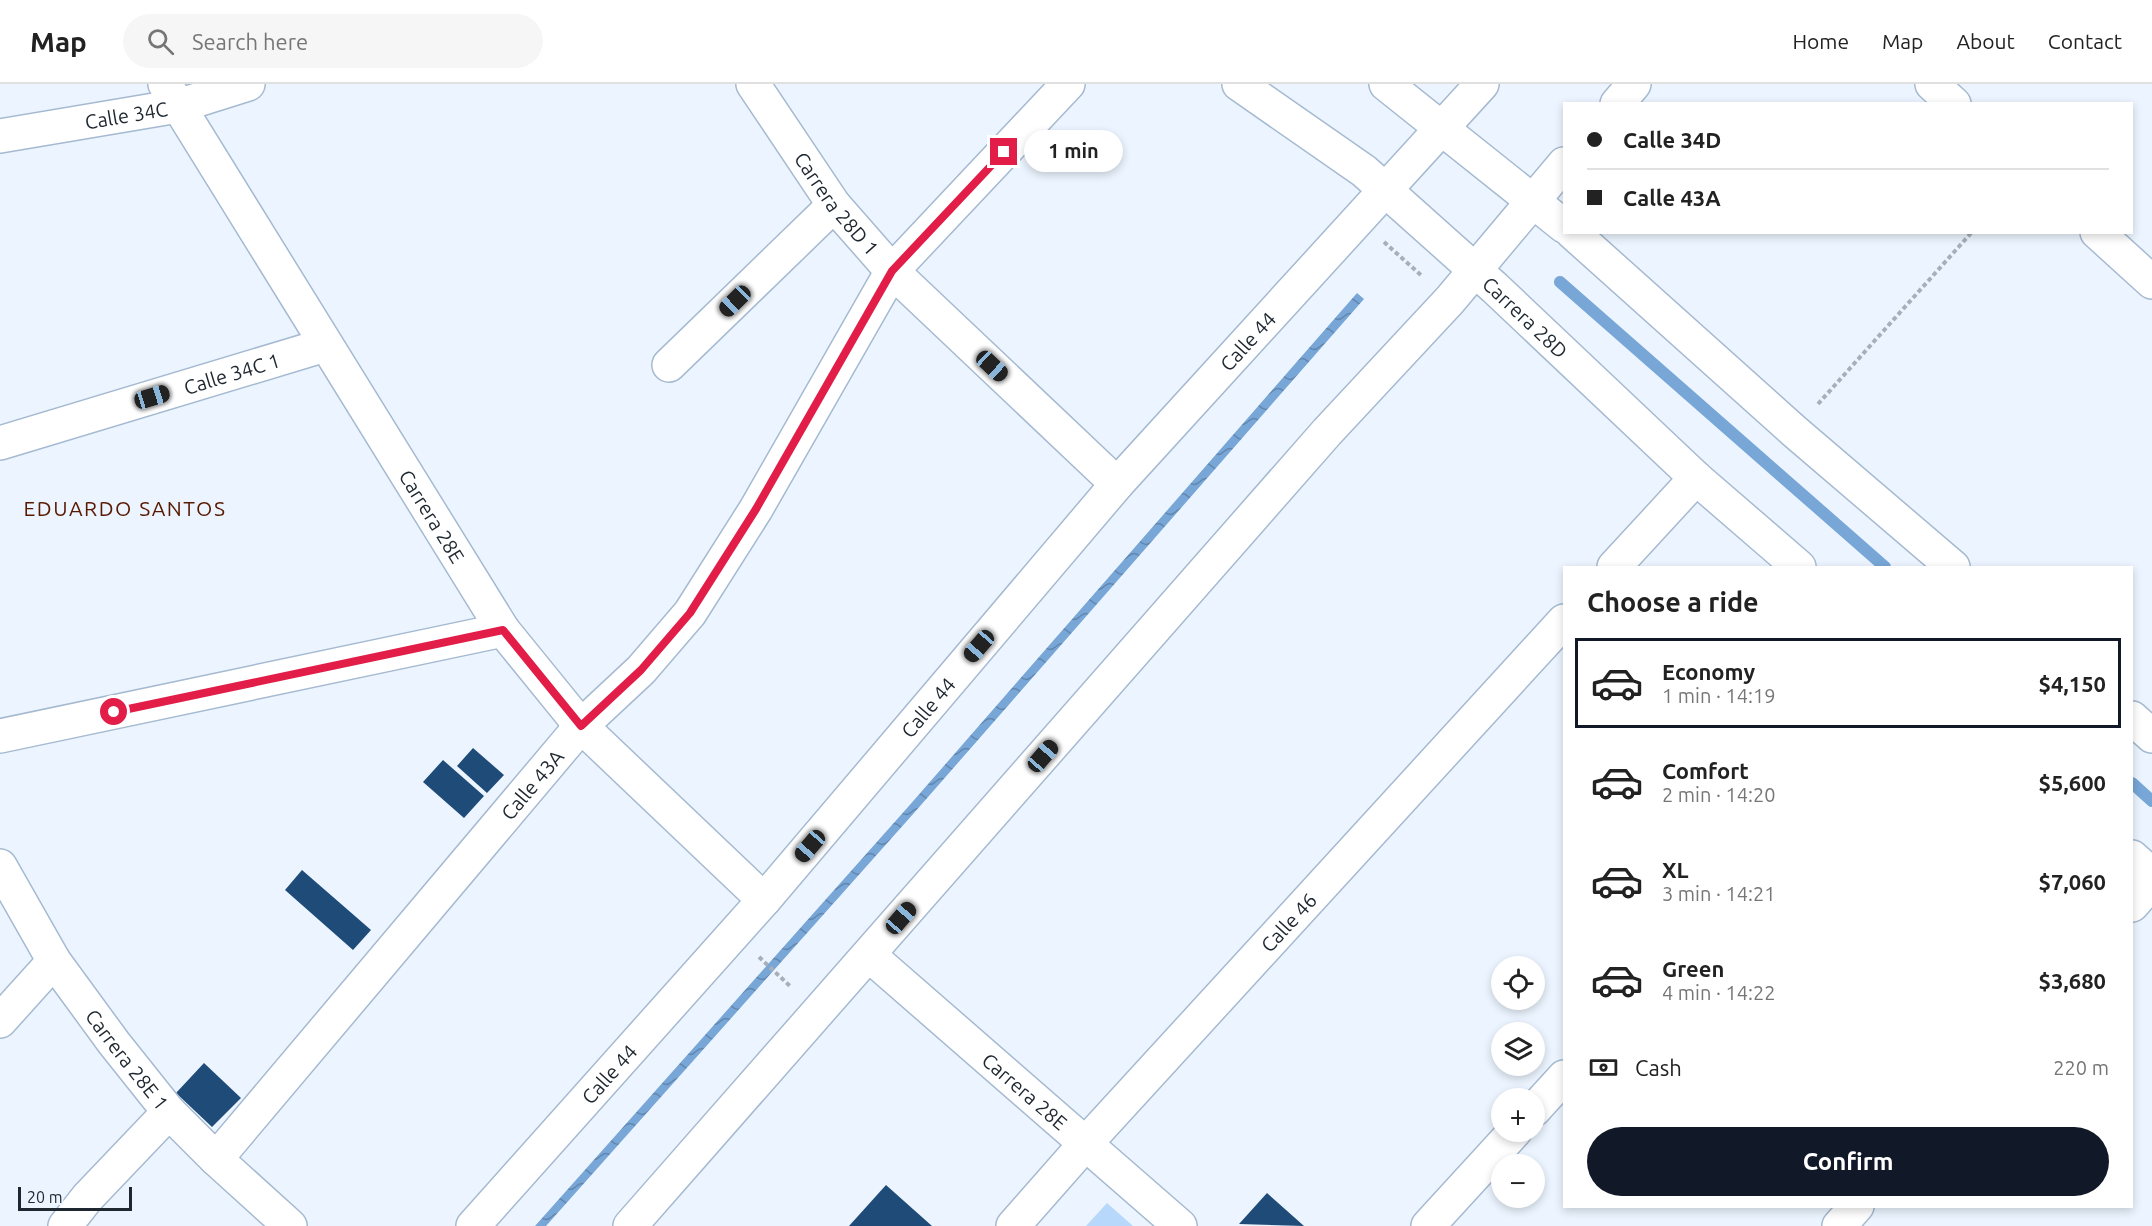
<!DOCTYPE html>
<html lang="en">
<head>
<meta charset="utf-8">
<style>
  :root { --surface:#fff; --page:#f6f6f6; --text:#222; --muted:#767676; --line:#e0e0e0; --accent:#111827 }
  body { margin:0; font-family:Ubuntu,sans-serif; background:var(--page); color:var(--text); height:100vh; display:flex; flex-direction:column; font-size:22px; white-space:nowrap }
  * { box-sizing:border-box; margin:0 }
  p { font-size:20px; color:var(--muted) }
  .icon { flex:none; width:33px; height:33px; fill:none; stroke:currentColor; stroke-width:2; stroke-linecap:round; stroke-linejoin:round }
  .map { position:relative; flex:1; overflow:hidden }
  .panel { position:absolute; left:1563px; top:482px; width:570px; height:642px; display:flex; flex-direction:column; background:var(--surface); border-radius:0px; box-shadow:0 3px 9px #0003 }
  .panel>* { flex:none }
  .top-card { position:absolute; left:1563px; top:18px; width:570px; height:132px; border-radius:0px; box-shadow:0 3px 9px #0003; display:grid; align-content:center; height:132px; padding:0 24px; background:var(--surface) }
  .fabs { position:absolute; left:1491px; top:872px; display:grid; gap:12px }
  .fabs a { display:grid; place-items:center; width:54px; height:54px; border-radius:50%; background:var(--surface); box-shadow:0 3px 9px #0003; font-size:30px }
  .scale { position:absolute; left:18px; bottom:15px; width:114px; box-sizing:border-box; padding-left:6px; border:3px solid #1e262f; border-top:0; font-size:16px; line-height:21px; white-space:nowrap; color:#1e262f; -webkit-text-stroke:4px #ecf5ff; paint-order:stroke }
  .end { position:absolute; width:27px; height:27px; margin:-14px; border:8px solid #e11d48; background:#fff; box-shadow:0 0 0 3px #fff }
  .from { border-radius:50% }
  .bubble { position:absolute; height:42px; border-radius:21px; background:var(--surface); box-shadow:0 3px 9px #0003; font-size:20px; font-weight:700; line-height:42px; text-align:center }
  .car { position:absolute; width:18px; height:36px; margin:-18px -9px; border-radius:8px; box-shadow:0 0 4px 2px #0007; background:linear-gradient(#222 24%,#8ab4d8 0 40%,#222 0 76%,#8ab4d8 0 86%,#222 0) }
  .top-card b { display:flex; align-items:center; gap:21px; height:57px; font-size:22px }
  .top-card b+b { border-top:2px solid var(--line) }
  .top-card i { width:15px; height:15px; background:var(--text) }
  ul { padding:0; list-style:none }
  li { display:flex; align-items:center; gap:18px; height:90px; margin:0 12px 9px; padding:0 12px; border:3px solid transparent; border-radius:0px }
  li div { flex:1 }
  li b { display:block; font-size:22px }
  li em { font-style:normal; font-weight:700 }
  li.active { border-color:var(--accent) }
  li>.icon { width:54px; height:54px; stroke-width:1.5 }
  h2 { padding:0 24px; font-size:27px; line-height:72px }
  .pay { display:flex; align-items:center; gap:15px; height:66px; padding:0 24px; font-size:22px }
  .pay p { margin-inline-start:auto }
  .primary-button { display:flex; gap:12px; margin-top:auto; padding:12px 24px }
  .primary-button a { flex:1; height:69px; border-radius:36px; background:var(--accent); color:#fff; font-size:24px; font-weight:700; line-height:69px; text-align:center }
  header { display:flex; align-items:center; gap:36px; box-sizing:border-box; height:84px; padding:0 30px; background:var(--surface); border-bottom:2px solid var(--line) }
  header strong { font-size:28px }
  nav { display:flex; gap:33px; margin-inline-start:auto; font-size:21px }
  .search { width:420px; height:54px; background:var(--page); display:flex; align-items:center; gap:15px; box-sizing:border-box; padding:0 21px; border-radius:33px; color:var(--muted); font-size:22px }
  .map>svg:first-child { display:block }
  .green { fill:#b7d8fb }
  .water { fill:url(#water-waves) }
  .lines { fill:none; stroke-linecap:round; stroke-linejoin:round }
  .stream { stroke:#77a6d7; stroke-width:12 }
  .building { fill:#1e4b77 }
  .street-casing { stroke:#a5bad1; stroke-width:36 }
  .secondary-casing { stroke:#a5bad1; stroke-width:36 }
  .path { stroke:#a7afb9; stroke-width:4; stroke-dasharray:4.5 3; stroke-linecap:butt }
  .street { stroke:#fff; stroke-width:33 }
  .secondary { stroke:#fff; stroke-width:33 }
  .route { stroke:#e11d48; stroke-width:8 }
  .labels { text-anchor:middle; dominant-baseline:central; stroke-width:6; stroke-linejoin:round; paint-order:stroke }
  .street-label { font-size:20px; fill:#1e262f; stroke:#ecf5ff }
  .neighbourhood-label { font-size:21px; letter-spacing:1.5px; fill:#591900; stroke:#ecf5ff }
</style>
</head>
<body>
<header>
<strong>Map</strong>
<div class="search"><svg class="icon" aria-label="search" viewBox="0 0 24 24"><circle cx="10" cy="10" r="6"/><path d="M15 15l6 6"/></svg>Search here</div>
<nav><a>Home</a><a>Map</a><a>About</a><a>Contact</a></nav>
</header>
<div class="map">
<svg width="2152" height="1142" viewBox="0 0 2152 1142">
  <defs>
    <pattern id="water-waves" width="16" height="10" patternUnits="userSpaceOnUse" patternTransform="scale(1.5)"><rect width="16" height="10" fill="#77a6d7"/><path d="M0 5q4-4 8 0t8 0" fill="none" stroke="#6187af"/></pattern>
  </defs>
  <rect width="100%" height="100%" fill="#ecf5ff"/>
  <path class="green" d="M 1107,1119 L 1133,1142 L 1086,1142 Z"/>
  <path class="water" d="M 1357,209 L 1364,215 L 914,729 L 546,1142 L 535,1142 L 908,723 Z"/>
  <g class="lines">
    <path class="stream" d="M 1560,198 L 1885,483
      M 2132,699 L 2152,717"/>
  </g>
  <path class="building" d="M 473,664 L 504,691 L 487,709 L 457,682 Z
    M 443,676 L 484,712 L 464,734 L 423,698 Z
    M 302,786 L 371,846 L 353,866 L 285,806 Z
    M 204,979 L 241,1014 L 212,1043 L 176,1009 Z
    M 886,1101 L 932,1142 L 849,1142 Z
    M 1267,1109 L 1304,1142 L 1239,1140 Z"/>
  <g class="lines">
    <g class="street-casing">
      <g id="street">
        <path id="s1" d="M 165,0 L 503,546 L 581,642 L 764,816"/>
        <path id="s2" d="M 753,0 L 834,121 L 892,187 L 1117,400"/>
        <path d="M 1932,0 L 1954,20"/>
        <path id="s3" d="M 0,52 L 178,22 L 248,0"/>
        <path d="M 2097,148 L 2152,198"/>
        <path d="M 669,281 L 834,121"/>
        <path id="s4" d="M 0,359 L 325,261"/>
        <path d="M 1614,483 L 1696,394"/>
        <path d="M 0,652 L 503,546"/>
        <path id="s5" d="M 0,782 L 54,877 L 114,959 L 169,1028 L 216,1075 L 290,1142"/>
        <path id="s6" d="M 869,871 L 1180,1142"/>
        <path d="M 0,937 L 54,877"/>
        <path d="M 1534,1026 L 1564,993"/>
        <path id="s7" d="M 216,1075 L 581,642 L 641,586 L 690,529 L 756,425 L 892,187 L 1068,0"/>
        <path d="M 65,1142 L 87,1114 L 169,1028"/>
        <path id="s8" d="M 1013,1142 L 1086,1059 L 1564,537"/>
        <path d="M 1428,1142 L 1515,1047"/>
      </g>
    </g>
    <g class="secondary-casing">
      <g id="secondary">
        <path id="s9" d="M 1239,0 L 1364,87 L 1495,204 L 1696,394 L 1799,483"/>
        <path d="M 1386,0 L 1564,142"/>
        <path d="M 1617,20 L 1634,0"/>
        <path d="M 1572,148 L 1794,347 L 1953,483"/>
        <path d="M 2132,634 L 2152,652"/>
        <path d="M 2132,773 L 2152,791"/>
        <path d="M 2132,821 L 2152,798"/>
        <path id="s10" d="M 473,1142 L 764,816 L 1117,400 L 1482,0"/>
        <path d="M 630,1142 L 1327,348 L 1450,216 L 1564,80"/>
        <path d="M 1839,1142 L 1857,1122"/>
      </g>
    </g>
    <path class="path" d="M 1384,158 L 1423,193
      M 1818,320 L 1972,148
      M 759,873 L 791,903"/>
    <use href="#street" class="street"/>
    <use href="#secondary" class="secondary"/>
  </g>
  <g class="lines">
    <path class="route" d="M 114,628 L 503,546 L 581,642 L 641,586 L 690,529 L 756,425 L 892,187 L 1004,68"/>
  </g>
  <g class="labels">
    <g class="street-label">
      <text stroke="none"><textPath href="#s3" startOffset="128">Calle 34C</textPath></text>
      <text stroke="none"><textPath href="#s2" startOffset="146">Carrera 28D 1</textPath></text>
      <text stroke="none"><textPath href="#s9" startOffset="370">Carrera 28D</textPath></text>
      <text stroke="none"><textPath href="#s10" startOffset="1176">Calle 44</textPath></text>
      <text stroke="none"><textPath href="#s4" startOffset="242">Calle 34C 1</textPath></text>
      <text stroke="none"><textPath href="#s1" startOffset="508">Carrera 28E</textPath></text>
      <text stroke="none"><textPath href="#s10" startOffset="690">Calle 44</textPath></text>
      <text stroke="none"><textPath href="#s7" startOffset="490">Calle 43A</textPath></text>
      <text stroke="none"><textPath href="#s8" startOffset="410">Calle 46</textPath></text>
      <text stroke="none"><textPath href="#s5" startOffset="232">Carrera 28E 1</textPath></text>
      <text stroke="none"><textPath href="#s10" startOffset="204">Calle 44</textPath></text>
      <text stroke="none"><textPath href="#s6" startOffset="207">Carrera 28E</textPath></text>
    </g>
    <g class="neighbourhood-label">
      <text x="125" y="424">EDUARDO SANTOS</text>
    </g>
  </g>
</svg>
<div class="fabs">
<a><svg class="icon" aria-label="locate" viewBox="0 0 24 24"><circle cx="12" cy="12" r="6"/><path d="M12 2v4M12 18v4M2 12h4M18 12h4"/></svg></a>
<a><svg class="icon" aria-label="layers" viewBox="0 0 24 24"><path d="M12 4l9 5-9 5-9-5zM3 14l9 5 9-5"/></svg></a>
<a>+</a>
<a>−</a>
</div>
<div class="scale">20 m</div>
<i class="end from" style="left:114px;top:628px"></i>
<i class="end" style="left:1004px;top:68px"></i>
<div class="bubble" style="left:1024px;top:46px;width:99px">1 min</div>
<i class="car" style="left:735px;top:217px;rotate:226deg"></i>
<i class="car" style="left:992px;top:282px;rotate:133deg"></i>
<i class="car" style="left:152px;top:313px;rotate:73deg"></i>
<i class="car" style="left:979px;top:562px;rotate:221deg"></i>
<i class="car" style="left:1043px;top:672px;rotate:41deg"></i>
<i class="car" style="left:810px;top:762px;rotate:221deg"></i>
<i class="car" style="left:901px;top:834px;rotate:41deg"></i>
<div class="top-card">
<b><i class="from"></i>Calle 34D</b>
<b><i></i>Calle 43A</b>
</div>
<section class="panel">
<h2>Choose a ride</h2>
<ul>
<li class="active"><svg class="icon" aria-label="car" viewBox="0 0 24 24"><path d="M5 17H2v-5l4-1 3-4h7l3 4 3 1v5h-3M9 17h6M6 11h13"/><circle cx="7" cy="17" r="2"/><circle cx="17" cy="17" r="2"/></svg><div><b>Economy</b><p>1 min · 14:19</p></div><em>$4,150</em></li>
<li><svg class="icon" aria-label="car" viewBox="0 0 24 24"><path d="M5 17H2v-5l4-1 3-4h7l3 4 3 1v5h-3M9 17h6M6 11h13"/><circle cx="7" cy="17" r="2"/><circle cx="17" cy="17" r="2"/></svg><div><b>Comfort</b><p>2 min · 14:20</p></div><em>$5,600</em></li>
<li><svg class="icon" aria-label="car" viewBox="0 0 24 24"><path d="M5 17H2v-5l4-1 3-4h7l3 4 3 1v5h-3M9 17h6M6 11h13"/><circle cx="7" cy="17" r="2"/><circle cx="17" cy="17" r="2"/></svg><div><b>XL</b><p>3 min · 14:21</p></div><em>$7,060</em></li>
<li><svg class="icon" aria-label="car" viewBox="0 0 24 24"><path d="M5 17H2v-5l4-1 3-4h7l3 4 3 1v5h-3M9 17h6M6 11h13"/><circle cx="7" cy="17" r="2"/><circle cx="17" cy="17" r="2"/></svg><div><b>Green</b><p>4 min · 14:22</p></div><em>$3,680</em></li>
</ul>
<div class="pay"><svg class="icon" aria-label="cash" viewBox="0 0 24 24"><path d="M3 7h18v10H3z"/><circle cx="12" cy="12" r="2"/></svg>Cash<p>220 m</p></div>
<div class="primary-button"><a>Confirm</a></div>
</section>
</div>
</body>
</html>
